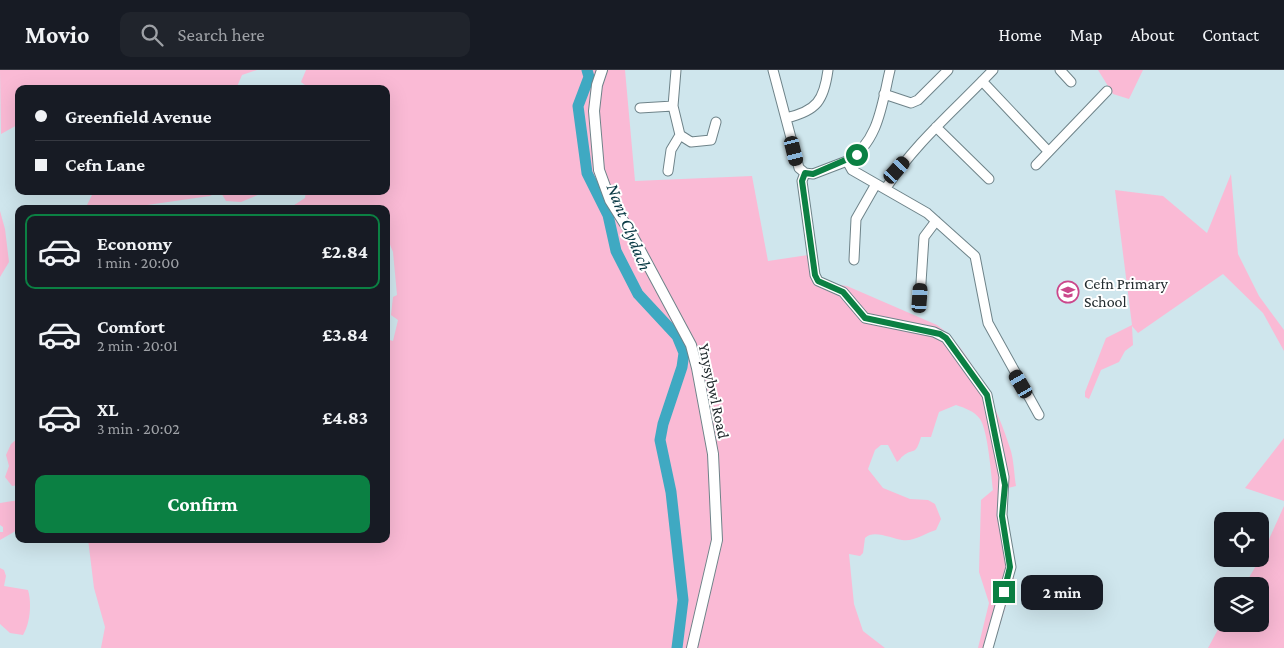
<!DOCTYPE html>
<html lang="en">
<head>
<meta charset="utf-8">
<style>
  :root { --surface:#171b24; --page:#20242c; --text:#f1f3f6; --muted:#9ea1a6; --line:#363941; --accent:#0b8043 }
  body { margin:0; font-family:"Crimson Pro",serif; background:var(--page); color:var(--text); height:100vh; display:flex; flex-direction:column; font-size:19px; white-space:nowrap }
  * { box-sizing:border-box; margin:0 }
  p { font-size:16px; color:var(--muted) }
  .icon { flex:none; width:28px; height:28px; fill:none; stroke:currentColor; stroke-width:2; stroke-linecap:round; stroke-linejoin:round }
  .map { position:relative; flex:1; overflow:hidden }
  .drawer { position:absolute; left:15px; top:135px; width:375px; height:338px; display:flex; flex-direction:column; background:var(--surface); border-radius:10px; box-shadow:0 5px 20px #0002 }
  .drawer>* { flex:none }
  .banner { position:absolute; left:15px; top:15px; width:375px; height:110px; border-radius:10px; box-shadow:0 5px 20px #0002; display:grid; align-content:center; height:110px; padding:0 20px; background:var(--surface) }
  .fabs { position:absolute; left:1214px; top:442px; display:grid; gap:10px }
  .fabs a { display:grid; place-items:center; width:55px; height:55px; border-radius:10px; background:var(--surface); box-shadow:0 5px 20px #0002; font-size:25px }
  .end { position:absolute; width:22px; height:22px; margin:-11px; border:6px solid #0b8043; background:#fff; box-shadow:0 0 0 2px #fff }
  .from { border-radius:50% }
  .bubble { position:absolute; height:35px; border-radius:10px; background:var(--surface); box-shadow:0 5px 20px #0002; font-size:16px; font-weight:700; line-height:35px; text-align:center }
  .car { position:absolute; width:15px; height:30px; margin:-15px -8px; border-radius:6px; box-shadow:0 0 4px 1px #0007; background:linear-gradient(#222 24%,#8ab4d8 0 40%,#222 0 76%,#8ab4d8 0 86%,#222 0) }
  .banner b { display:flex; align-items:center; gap:18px; height:48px; font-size:19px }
  .banner b+b { border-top:1px solid var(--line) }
  .banner i { width:12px; height:12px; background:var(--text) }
  ul { padding:9px 0 0; list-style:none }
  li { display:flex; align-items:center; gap:15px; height:75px; margin:0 10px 8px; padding:0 10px; border:2px solid transparent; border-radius:10px }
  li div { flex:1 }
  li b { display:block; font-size:19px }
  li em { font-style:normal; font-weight:700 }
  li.current { border-color:var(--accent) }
  li>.icon { width:45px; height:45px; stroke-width:1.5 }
  .primary-button { display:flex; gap:10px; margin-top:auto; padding:10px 20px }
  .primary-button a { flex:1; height:58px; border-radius:10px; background:var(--accent); color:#fff; font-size:20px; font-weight:700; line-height:58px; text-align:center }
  header { display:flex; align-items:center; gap:30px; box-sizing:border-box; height:70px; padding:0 25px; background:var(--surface); border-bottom:1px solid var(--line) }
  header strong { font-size:24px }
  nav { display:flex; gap:28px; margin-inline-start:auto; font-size:18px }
  .search { width:350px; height:45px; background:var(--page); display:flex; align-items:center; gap:12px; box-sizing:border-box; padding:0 18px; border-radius:10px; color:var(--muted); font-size:19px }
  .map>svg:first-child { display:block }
  .green { fill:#fabad5 }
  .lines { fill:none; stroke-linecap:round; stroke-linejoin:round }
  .river { stroke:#3fa9c2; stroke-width:11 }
  .minor-casing { stroke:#6e8389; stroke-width:11 }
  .major-casing { stroke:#6e8389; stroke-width:12 }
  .minor { stroke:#fff; stroke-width:9 }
  .major { stroke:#fff; stroke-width:10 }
  .route { stroke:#0b8043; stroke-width:6 }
  .labels { text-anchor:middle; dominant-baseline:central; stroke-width:4; stroke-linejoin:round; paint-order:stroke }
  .poi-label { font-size:16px; fill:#232c2f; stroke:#fff; text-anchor:start }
  .street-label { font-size:16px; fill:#232c2f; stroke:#fff }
  .water-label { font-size:18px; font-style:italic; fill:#083944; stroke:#fff }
</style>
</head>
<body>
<header>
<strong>Movio</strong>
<div class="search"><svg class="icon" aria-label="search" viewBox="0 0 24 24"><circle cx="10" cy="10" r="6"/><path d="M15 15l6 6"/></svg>Search here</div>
<nav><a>Home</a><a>Map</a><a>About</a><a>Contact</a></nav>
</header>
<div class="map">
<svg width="1284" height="578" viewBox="0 0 1284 578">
  <rect width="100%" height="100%" fill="#cfe6ed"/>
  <path class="green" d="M 0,0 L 257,0 L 242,5 L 236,19 L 19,19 L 19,54 L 1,64 Z
    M 306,0 L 625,0 L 635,111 L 752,106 L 768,191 L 808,185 L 820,212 L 847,216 L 937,255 C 969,276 999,342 1010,378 C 1014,390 1014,404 1016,416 L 1008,418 L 1005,435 L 1014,509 L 993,578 L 978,578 L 989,533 L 979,502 L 981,430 L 993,420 C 991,404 988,361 980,349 C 974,341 965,338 956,335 L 939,342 L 931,367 L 921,367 C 915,387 914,377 903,386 C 901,387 900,390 897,392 L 888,375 L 881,375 L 875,380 L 868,399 L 883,418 L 910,429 L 928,430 L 935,434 L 941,449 L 936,460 C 925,463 914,472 902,470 C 892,469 874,459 865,468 L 863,483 L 860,486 L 849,484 L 854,534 L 863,561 L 885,578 L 101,578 L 105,557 L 94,518 L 88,469 L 386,469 L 386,269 L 393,271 L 398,250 L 391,245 L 393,227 L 397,225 L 393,182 L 386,165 L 386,139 L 288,139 L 305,128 L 306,121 L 331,121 L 332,125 L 338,121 L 386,121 L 386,19 L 303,19 L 305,15 L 301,12 Z
    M 1098,0 L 1143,0 L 1129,29 L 1113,24 Z
    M 1231,104 L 1238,184 L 1259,226 L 1284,260 L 1284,281 L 1263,243 L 1223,204 L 1138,263 L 1132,256 L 1133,275 L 1125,281 L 1119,292 L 1101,300 L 1089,329 L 1085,327 L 1085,322 L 1106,268 L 1132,255 L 1115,120 L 1163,126 L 1207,163 Z
    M 94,121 L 219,121 L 210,126 L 119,139 L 85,139 Z
    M 220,121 L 267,121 L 241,132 L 226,131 Z
    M 0,141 L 5,159 L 9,192 L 0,207 Z
    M 19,367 L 19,415 L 12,416 L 5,407 L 9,396 L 6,385 L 11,374 Z
    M 1284,368 L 1284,431 L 1245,418 Z
    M 19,430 L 19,459 L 0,470 L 0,462 L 3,462 L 3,457 L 0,455 L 0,433 Z
    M 1284,436 L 1284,578 L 1208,578 L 1222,552 L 1260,554 L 1260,516 L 1244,516 L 1260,489 Z
    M 0,498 L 4,500 L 6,506 L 4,516 L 28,520 C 32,533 30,554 23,565 L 10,563 L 0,554 Z"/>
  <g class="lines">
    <path class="river" d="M 587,0 L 589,7 L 578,36 L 587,103 L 608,145 L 616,181 L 638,224 L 677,266 L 684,283 L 682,297 L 663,354 L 660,370 L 671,422 L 683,530 L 677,578"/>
    <g class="minor-casing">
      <path id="minor" d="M 773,0 L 799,98 L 805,103
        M 1060,0 L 1071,12
        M 982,11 L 1048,81
        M 884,24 L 911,33 L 918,30 L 948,0
        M 640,38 L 673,36
        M 786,48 C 817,41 824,30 828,0
        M 936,57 L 989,109
        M 680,65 L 691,72 L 711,70 L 716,52
        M 847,91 C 879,72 882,33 890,0
        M 1036,95 L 1107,21
        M 668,101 L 671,80 L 680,65 L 673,36 L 676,0
        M 805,103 L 802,111 L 815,205 L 818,211 L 843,222 L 865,248 L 934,262 L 946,268 L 987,325 L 1004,407 L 1002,445 L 1011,497 L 988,578
        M 805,103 L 813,104 L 847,91 L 852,100 L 927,143 L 975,186 L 988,253 L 1039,345
        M 886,118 C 915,73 956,39 993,0
        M 854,190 L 856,149 L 876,114
        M 920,228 L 924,167 L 936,151"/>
    </g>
    <g class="major-casing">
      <path id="major" d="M 602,0 L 597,15 L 594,41 L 599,100 L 610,130 L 632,165 L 691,275 L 697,298 L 713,384 L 717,470 L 692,578"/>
    </g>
    <use href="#minor" class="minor"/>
    <use href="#major" class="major"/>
  </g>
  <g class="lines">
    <path class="route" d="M 857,85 L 813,104 L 805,103 L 802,111 L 815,205 L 818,211 L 843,222 L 865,248 L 940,264 L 946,268 L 987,325 L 1005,415 L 1002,446 L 1010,497 L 1004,522"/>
  </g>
  <defs>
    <g id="school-ring" transform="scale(1.125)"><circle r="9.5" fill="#fff" stroke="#cb478b" stroke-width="1.5"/><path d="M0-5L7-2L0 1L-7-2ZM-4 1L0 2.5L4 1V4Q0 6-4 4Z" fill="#cb478b"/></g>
  </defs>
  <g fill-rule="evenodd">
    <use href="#school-ring" x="1068" y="222"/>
  </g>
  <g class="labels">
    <g class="poi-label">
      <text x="1084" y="213">Cefn Primary<tspan x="1084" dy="18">School</tspan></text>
    </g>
    <g class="street-label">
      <text transform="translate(714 321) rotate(78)">Ynysybwl Road</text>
    </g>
    <g class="water-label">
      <text transform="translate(629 157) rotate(68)">Nant Clydach</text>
    </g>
  </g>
</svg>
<div class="fabs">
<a><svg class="icon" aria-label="locate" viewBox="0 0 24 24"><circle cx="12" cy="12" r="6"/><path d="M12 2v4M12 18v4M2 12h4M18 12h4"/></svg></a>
<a><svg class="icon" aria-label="layers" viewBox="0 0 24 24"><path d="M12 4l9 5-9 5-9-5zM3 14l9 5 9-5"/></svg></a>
</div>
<i class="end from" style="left:857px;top:85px"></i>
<i class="end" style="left:1004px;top:522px"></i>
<div class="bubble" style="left:1021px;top:505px;width:82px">2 min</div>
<i class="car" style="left:794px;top:81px;rotate:166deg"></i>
<i class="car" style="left:897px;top:100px;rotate:42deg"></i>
<i class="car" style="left:920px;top:228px;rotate:4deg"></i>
<i class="car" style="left:1021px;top:314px;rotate:330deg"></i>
<div class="banner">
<b><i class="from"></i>Greenfield Avenue</b>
<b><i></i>Cefn Lane</b>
</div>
<section class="drawer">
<ul>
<li class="current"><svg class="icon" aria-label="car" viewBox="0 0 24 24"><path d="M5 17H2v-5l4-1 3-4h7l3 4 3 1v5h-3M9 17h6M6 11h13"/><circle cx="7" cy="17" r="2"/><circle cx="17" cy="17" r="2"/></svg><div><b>Economy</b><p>1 min · 20:00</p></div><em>£2.84</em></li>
<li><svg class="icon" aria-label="car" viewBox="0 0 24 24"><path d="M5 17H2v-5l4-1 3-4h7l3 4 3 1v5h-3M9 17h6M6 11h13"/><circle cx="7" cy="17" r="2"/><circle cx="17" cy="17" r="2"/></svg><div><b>Comfort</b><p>2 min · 20:01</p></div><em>£3.84</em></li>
<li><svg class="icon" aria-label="car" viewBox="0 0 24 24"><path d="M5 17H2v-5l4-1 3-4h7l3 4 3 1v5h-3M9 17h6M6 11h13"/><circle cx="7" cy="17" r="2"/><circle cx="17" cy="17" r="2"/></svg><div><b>XL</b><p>3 min · 20:02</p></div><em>£4.83</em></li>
</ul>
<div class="primary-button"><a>Confirm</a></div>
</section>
</div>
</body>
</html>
